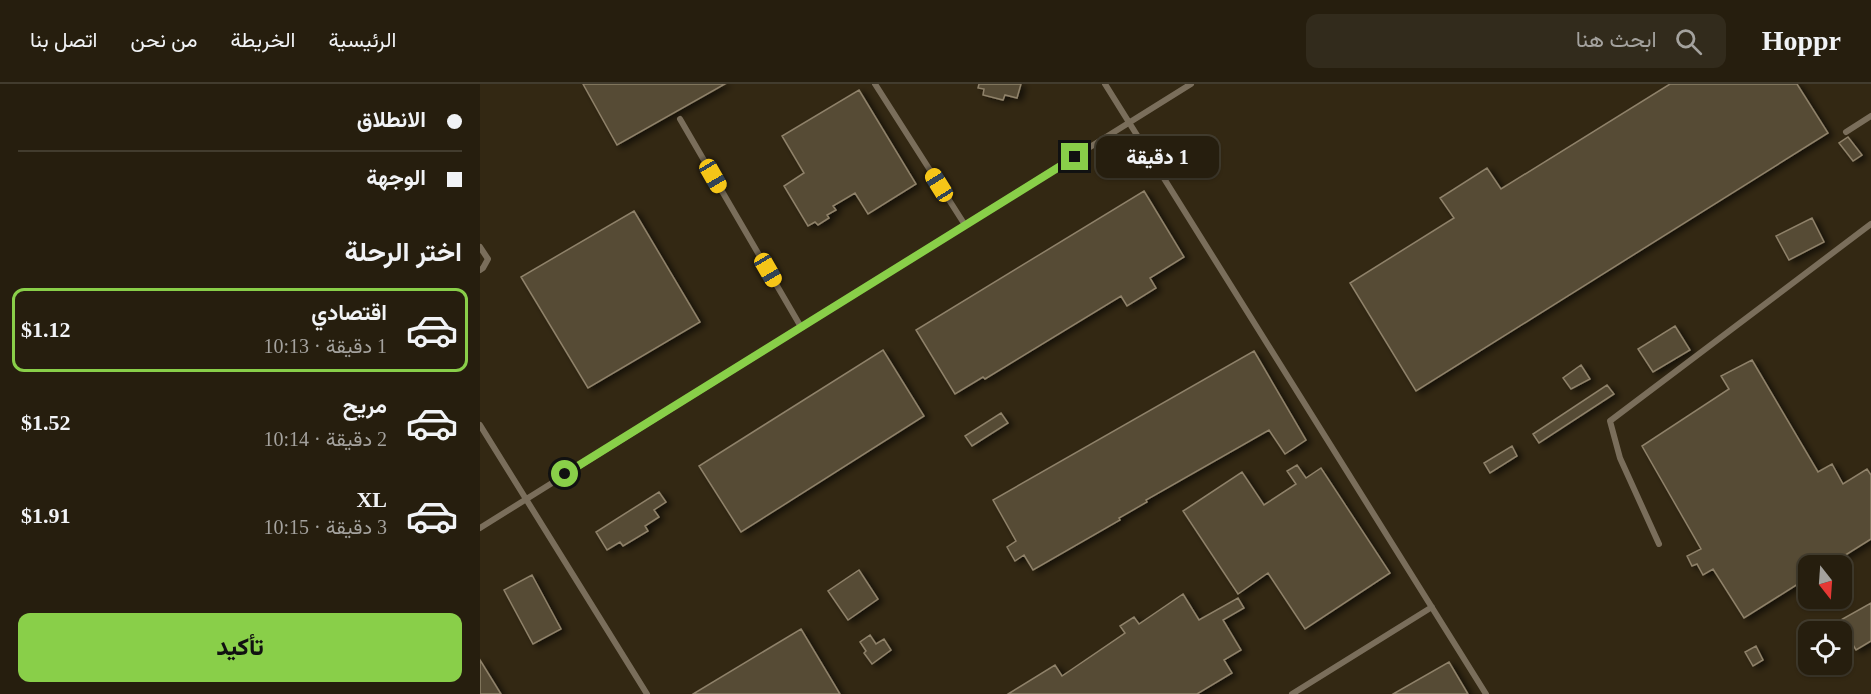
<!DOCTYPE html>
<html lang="ar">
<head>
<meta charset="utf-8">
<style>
  :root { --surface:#261e0e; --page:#322b1c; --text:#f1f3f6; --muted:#a4a29e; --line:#423c2e; --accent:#89cf49 }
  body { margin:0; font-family:"Times New Roman",Vazirmatn,serif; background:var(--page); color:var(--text); direction:rtl; height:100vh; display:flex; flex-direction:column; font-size:22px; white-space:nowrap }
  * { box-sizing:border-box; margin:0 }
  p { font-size:20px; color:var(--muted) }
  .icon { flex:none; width:33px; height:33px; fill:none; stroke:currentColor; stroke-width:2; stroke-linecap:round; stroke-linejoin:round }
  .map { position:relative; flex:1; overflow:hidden; direction:ltr }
  .side { display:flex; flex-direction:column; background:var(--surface); width:480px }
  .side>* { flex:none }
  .banner { display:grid; align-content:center; height:132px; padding:0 18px; background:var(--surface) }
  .needle { width:39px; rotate:163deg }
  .fabs { position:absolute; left:1318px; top:471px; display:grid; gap:12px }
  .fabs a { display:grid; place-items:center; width:54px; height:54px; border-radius:12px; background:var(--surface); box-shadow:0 2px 4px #0004,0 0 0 2px var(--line); font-size:30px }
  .end { position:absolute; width:27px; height:27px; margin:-14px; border:8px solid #89cf49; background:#111; box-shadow:0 0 0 3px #111 }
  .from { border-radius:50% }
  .bubble { position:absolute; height:42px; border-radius:12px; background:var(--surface); box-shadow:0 2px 4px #0004,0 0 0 2px var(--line); font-size:20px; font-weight:800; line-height:42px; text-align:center; direction:rtl }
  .car { position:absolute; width:18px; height:36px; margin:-18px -9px; border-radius:8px; box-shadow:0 0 4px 2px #0007; background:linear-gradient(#f5c518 24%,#345 0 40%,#f5c518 0 76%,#345 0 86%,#f5c518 0) }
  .banner b { display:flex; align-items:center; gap:21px; height:57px; font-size:22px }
  .banner b+b { border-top:2px solid var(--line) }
  .banner i { width:15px; height:15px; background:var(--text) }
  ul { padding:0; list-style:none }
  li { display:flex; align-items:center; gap:18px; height:84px; margin:0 12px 9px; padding:0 6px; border:3px solid transparent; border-radius:12px }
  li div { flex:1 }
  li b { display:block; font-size:22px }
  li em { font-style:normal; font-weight:800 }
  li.current { border-color:var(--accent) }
  li>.icon { width:54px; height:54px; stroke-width:1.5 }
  h2 { padding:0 18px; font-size:27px; line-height:72px }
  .primary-button { display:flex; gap:12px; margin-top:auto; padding:12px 18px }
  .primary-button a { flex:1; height:69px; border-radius:12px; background:var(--accent); color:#111; font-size:24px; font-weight:800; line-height:69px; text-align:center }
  header { display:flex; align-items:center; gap:36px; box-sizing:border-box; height:84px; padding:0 30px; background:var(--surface); border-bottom:2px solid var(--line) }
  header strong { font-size:28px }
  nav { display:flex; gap:33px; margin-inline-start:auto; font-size:21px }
  .search { width:420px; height:54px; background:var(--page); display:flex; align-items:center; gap:15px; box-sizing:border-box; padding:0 21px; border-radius:12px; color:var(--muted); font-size:22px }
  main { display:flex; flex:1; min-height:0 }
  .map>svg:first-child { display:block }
  .building { fill:#574b35; stroke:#8f826a; stroke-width:1.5; filter:url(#shadow) }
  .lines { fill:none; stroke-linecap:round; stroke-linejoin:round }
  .service { stroke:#7a6e5b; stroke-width:6 }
  .route { stroke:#89cf49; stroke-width:8 }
</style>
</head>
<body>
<header>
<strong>Hoppr</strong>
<div class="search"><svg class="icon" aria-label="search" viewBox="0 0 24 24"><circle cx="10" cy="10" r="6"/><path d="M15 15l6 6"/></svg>ابحث هنا</div>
<nav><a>الرئيسية</a><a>الخريطة</a><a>من نحن</a><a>اتصل بنا</a></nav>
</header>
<main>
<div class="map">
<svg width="1391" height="610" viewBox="0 0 1391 610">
  <defs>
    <filter id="shadow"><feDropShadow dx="4.5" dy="2.5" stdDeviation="3" flood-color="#0009"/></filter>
  </defs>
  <rect width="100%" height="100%" fill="#332813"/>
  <path class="building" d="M 103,0 L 245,0 L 137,61 Z
    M 499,0 L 541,0 L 537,14 L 525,11 L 523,16 L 503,11 L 504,5 L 498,4 Z
    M 1190,0 L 1317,0 L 1348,49 L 936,307 L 870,199 L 974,134 L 960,114 L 1007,84 L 1021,105 Z
    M 379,6 L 436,100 L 388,130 L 375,109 L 353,122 L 356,126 L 347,131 L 349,134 L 338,141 L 335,138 L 328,142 L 304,102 L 324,89 L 302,52 Z
    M 1368,53 L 1382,71 L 1373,77 L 1359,59 Z
    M 664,107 L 704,173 L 670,194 L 676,204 L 647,222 L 641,212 L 505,295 L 503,293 L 475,310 L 436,246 Z
    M 154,127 L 220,238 L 108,304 L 41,193 Z
    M 1332,134 L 1344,158 L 1309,176 L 1296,152 Z
    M 1195,242 L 1210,266 L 1173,288 L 1158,265 Z
    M 403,266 L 444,332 L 261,448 L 219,382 Z
    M 774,267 L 826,356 L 805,370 L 789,346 L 666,416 L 667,418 L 639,434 L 640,436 L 553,486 L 544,471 L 535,477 L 527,463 L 536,457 L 513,416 Z
    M 1272,276 L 1338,388 L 1352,380 L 1363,400 L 1387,385 L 1391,391 L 1391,455 L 1348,482 L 1329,482 L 1329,493 L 1264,534 L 1233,485 L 1223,491 L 1217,480 L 1212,482 L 1207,472 L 1221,465 L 1162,362 L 1249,305 L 1241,292 Z
    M 1101,281 L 1110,295 L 1091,305 L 1083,294 Z
    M 1127,301 L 1134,310 L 1059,359 L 1053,350 Z
    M 521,329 L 528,339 L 492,362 L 485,352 Z
    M 1032,362 L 1037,372 L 1010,389 L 1004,379 Z
    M 817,381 L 826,394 L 841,384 L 910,489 L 825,545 L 788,489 L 758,510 L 703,427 L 762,388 L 784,421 L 816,400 L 807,387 Z
    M 179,408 L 186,418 L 174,426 L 179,433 L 165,442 L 168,447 L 143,462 L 140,458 L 127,466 L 116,448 Z
    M 379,486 L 398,515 L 368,536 L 348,507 Z
    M 52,491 L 81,545 L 53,560 L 24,506 Z
    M 703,510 L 719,536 L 758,514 L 764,524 L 743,536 L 761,566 L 744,576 L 752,589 L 717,610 L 528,610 L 575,581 L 582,592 L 645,549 L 640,542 L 654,533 L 659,540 Z
    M 1391,519 L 1391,557 L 1376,566 L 1359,537 Z
    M 321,545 L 360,610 L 213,610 Z
    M 390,551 L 396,560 L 404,555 L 411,566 L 392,580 L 384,569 L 386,567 L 380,558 Z
    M 1276,562 L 1283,576 L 1273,582 L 1265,568 Z
    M 0,576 L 21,610 L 0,610 Z
    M 969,578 L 988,610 L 913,610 Z"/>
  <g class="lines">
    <path class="service" d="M 395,0 L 485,141
      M 625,0 L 1006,610
      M 200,35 L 321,243
      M 1366,48 L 1391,32
      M 0,163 L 8,175 L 3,184 L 0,186
      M 0,341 L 167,610
      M 0,444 L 711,0
      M 1179,460 L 1140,374 L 1130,337 L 1391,140
      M 812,610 L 952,523"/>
  </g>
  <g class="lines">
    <path class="route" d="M 85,390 L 595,73"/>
  </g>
</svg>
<div class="fabs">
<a><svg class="needle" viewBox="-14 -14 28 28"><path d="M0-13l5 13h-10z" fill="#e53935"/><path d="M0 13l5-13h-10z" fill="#a4a29e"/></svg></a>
<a><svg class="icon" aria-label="locate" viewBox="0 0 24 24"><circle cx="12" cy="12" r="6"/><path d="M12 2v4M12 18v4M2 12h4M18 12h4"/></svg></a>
</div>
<i class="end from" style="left:85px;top:390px"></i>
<i class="end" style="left:595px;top:73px"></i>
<div class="bubble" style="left:616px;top:52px;width:123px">1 دقيقة</div>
<i class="car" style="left:233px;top:92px;rotate:150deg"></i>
<i class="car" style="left:459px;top:101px;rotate:328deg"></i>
<i class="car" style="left:288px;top:186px;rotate:150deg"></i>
</div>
<section class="side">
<div class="banner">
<b><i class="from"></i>الانطلاق</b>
<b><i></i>الوجهة</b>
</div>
<h2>اختر الرحلة</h2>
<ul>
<li class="current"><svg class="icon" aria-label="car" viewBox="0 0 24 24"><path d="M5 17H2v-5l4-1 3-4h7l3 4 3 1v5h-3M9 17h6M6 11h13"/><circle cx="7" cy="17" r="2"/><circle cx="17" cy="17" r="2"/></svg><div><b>اقتصادي</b><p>1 دقيقة · 10:13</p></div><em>$1.12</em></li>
<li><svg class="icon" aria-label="car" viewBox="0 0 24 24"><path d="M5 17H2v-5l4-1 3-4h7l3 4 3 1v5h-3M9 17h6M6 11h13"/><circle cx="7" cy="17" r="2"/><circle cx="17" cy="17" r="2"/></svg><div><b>مريح</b><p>2 دقيقة · 10:14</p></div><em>$1.52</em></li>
<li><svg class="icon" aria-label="car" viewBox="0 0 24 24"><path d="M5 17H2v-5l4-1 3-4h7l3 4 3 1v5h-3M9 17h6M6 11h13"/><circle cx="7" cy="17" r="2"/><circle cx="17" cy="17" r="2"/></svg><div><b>XL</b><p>3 دقيقة · 10:15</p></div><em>$1.91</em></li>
</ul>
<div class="primary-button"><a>تأكيد</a></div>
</section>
</main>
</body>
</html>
